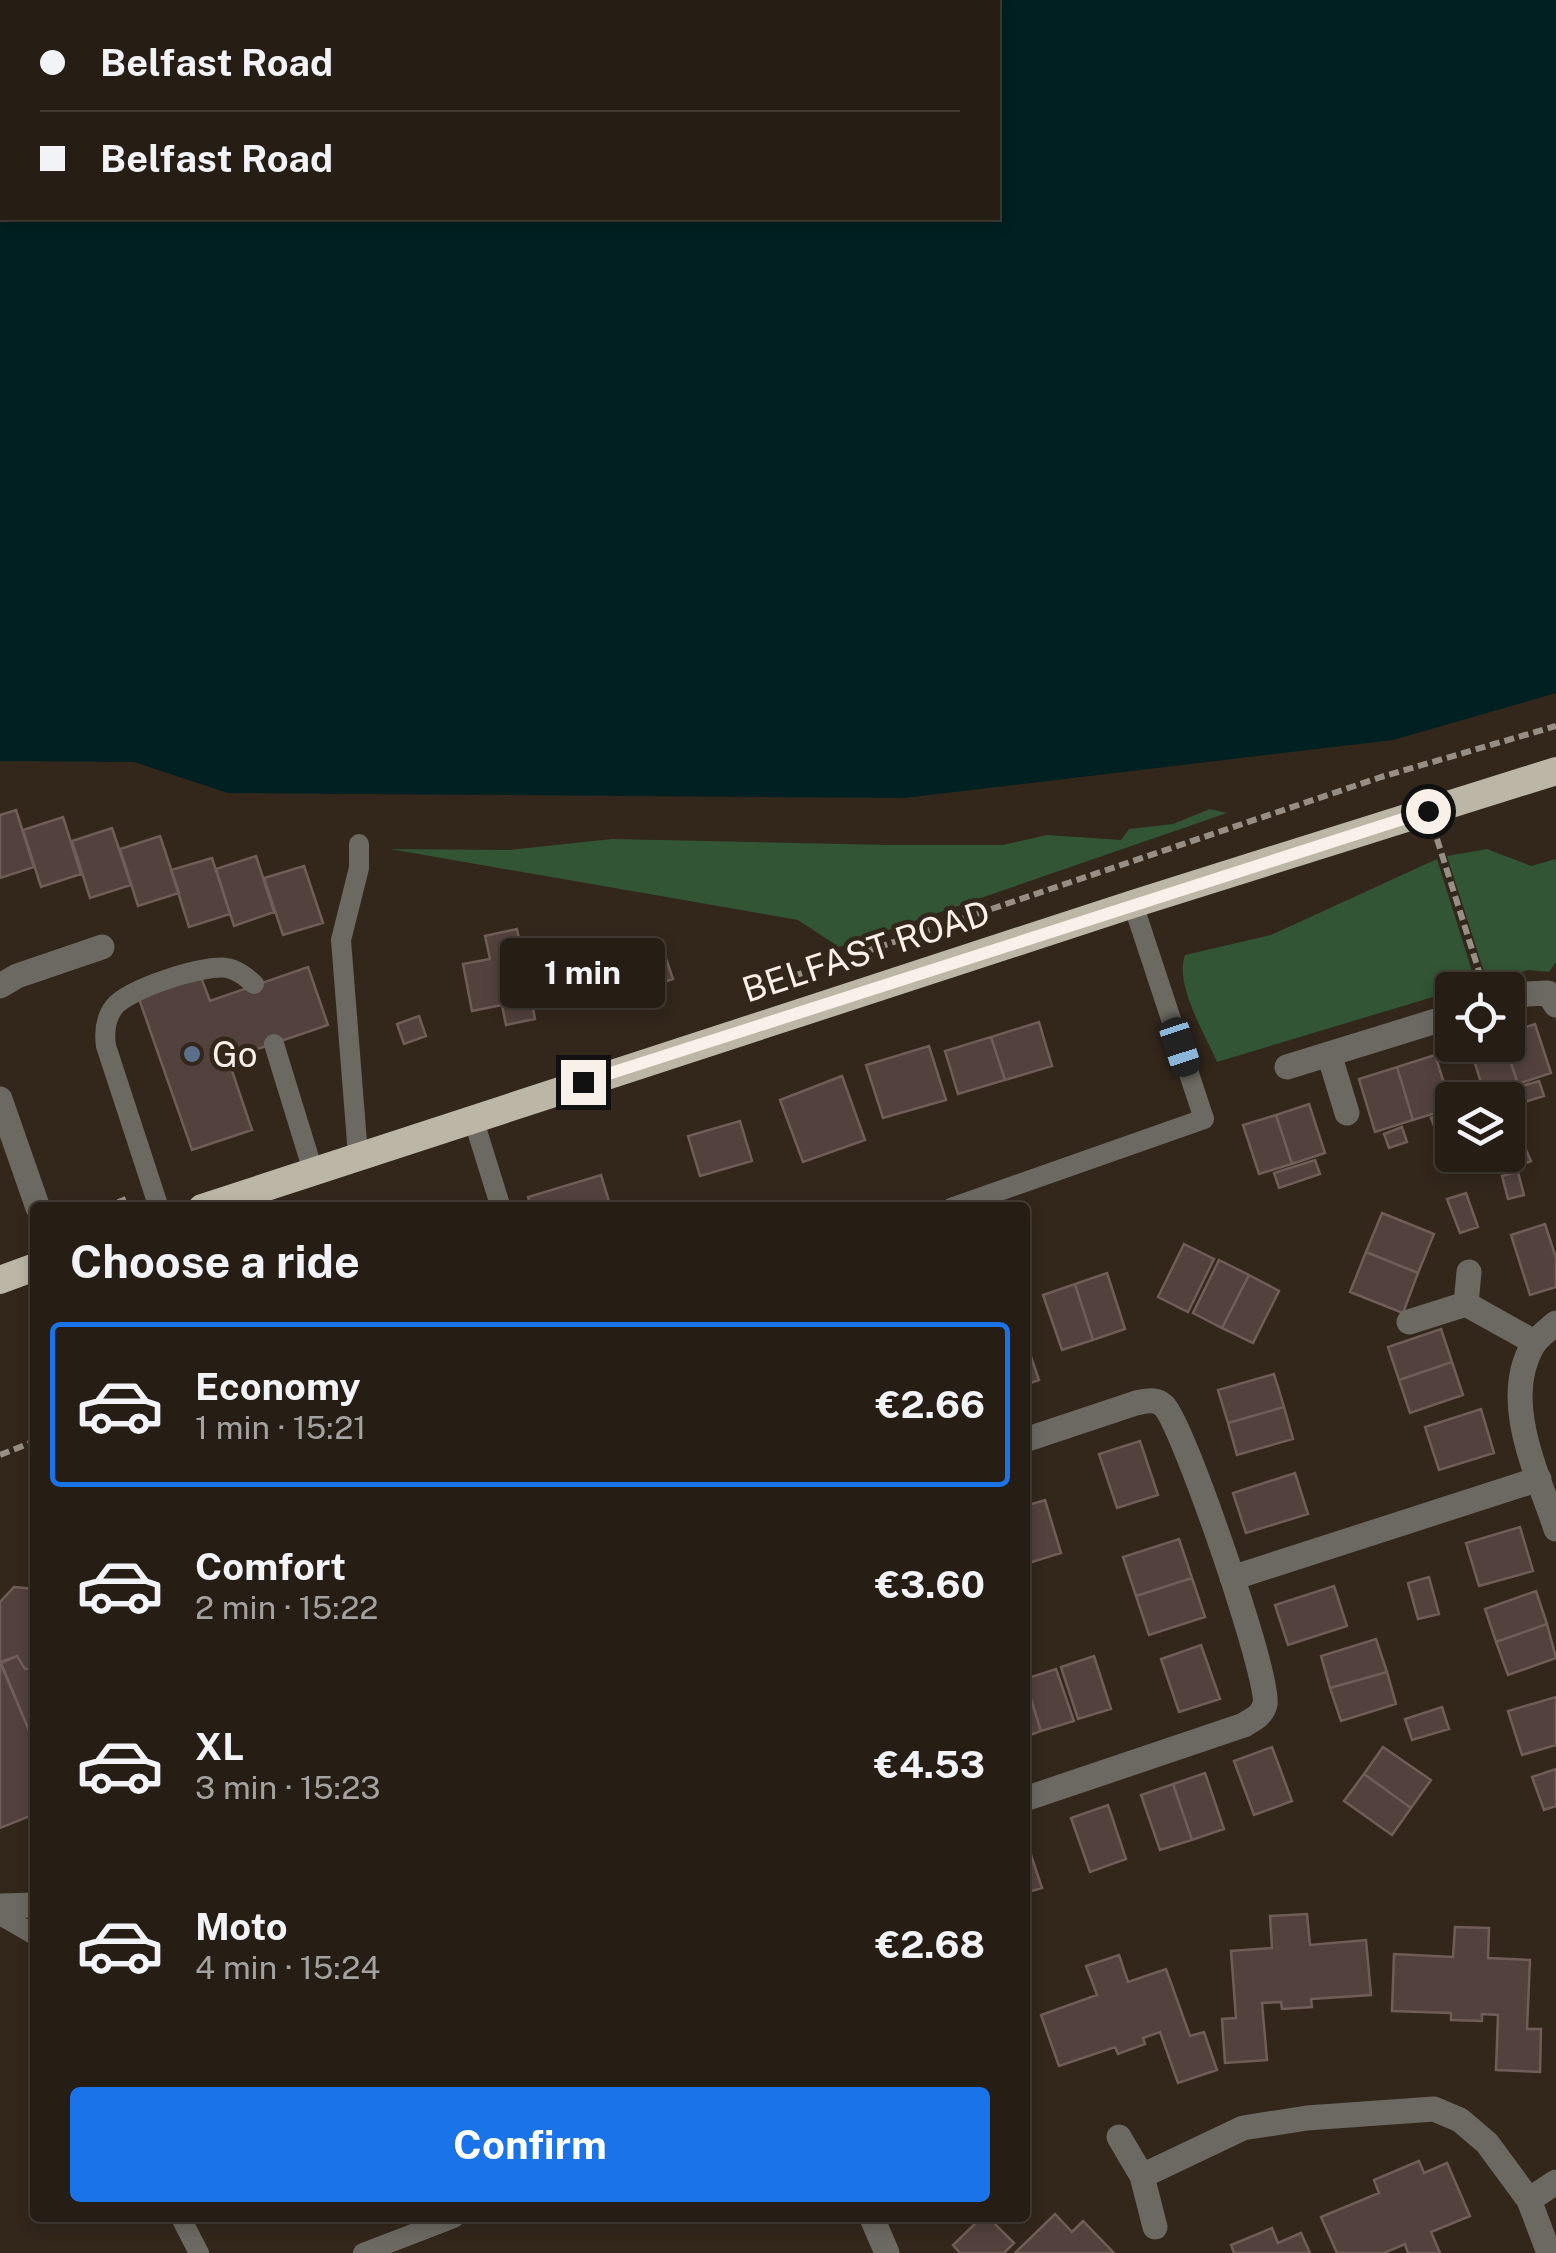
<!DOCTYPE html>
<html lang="en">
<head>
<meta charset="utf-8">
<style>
  :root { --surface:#261d15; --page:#322a22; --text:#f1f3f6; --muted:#a4a2a0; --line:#423b34; --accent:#1a73e8 }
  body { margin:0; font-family:"Public Sans",sans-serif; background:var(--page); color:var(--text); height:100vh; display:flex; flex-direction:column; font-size:38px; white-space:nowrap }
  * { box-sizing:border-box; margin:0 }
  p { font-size:32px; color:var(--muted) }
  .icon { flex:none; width:55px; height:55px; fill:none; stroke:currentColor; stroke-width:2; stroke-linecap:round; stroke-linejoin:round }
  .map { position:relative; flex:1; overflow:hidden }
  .sheet { position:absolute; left:30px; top:1202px; width:1000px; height:1020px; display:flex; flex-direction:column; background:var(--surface); border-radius:10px; box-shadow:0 5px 15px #0003,0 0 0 2px var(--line) }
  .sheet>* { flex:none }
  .banner { position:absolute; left:0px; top:0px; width:1000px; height:220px; box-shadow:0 5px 15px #0003,0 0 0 2px var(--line); display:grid; align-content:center; height:220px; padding:0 40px; background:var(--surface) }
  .tools { position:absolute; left:1435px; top:972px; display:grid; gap:20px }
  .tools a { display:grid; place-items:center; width:90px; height:90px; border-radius:10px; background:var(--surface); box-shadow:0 5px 15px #0003,0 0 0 2px var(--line); font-size:50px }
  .end { position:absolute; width:45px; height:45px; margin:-22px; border:12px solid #f8f0e9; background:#111; box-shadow:0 0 0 5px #111 }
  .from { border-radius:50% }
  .bubble { position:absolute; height:70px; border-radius:10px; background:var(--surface); box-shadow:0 5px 15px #0003,0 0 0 2px var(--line); font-size:32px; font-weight:700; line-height:70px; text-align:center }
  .car { position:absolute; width:30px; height:60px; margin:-30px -15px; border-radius:12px; box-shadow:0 0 8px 2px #0007; background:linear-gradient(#222 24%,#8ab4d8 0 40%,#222 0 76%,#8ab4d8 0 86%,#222 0) }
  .banner b { display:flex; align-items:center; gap:35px; height:95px; font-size:38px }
  .banner b+b { border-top:2px solid var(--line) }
  .banner i { width:25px; height:25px; background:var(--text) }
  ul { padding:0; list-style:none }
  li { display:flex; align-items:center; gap:30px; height:165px; margin:0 20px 15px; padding:0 20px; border:5px solid transparent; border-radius:10px }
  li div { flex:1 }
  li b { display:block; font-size:38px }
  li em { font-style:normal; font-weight:700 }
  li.current { border-color:var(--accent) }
  li>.icon { width:90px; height:90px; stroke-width:1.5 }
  h2 { padding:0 40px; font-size:45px; line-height:120px }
  .cta { display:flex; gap:20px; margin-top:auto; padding:20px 40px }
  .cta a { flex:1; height:115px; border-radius:10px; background:var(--accent); color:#fff; font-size:40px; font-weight:700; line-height:115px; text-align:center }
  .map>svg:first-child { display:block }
  .green { fill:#315535 }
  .water { fill:#002021; fill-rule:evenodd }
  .building { fill:#52413c; stroke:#705d58; stroke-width:2.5 }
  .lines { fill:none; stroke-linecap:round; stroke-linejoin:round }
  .path { stroke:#978e85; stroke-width:6; stroke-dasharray:10 5; stroke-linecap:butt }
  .service { stroke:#6c6962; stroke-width:20 }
  .minor { stroke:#6c6962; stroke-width:25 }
  .trunk { stroke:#bbb6a5; stroke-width:28 }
  .route { stroke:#f8f0e9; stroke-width:12 }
  .service-dot { fill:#5c6f8a; stroke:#33271c; stroke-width:4 }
  .labels { text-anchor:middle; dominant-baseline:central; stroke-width:9; stroke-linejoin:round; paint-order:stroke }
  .street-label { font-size:35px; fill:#f8f0e9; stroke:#33271c }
  .poi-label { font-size:35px; fill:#f8f0e9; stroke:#33271c; text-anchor:start }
</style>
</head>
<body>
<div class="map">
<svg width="1556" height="2253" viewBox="0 0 1556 2253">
  <rect width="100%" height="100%" fill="#33271c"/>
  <path class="green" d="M 1210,809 L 1227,813 L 839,947 L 798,920 L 390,849 L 509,850 L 612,839 L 889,845 L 1003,845 L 1047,835 L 1121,840 L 1129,829 L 1173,824 Z
    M 1487,849 L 1531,866 L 1556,859 L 1556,962 L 1549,972 L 1529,970 L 1487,981 L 1447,856 Z
    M 1437,859 L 1476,984 L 1217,1062 C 1205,1034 1174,984 1185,955 L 1271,935 Z"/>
  <path class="water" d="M 0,0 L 1556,0 L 1556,693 L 1393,740 L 904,798 L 228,793 L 134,762 L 0,761 ZM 2,2 L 998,2 L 998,218 L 2,218 Z"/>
  <path class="building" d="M 16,810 L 34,867 L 0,878 L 0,815 Z
    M 63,817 L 81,874 L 41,887 L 23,830 Z
    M 112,828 L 131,885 L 90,898 L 72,841 Z
    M 160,836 L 179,893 L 138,906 L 120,849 Z
    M 256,856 L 274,912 L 234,926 L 216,869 Z
    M 212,858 L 230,914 L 189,927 L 171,870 Z
    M 304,866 L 323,923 L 283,935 L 264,878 Z
    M 517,929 L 535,1019 L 506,1025 L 502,1005 L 472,1011 L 463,964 L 490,959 L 485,936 Z
    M 661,944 L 673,979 L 617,998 L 605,962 Z
    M 308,967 L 328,1025 L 228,1059 L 252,1130 L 192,1150 L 137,993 L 199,972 L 210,1001 Z
    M 419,1016 L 426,1036 L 404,1044 L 397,1024 Z
    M 1039,1022 L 1052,1066 L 1005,1080 L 991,1037 Z
    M 1535,1024 L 1551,1073 L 1518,1084 L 1505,1045 L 1508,1033 Z
    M 991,1037 L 1005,1080 L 958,1094 L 945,1051 Z
    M 1469,1045 L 1505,1045 L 1518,1084 L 1485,1095 Z
    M 929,1046 L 946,1100 L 883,1118 L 866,1065 Z
    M 1435,1055 L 1452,1108 L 1413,1120 L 1397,1067 Z
    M 1397,1067 L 1413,1120 L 1375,1132 L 1359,1079 Z
    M 842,1076 L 865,1140 L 803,1162 L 780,1100 Z
    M 1539,1081 L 1544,1096 L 1508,1107 L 1508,1100 L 1500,1100 L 1498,1093 Z
    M 1309,1104 L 1325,1153 L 1292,1164 L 1276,1115 Z
    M 1449,1111 L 1452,1126 L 1436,1131 L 1431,1118 Z
    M 1276,1115 L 1292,1164 L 1259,1174 L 1243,1125 Z
    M 740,1121 L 752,1161 L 700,1176 L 688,1136 Z
    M 1402,1127 L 1407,1142 L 1389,1148 L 1384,1134 Z
    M 1523,1143 L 1531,1161 L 1519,1166 L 1512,1148 Z
    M 1315,1160 L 1320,1174 L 1279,1188 L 1274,1173 Z
    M 1518,1172 L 1524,1195 L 1508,1199 L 1502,1176 Z
    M 601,1175 L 611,1208 L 531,1208 L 528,1197 Z
    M 1466,1193 L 1478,1227 L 1460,1233 L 1447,1199 Z
    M 1382,1213 L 1434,1234 L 1418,1273 L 1366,1252 Z
    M 1545,1224 L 1556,1258 L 1556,1287 L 1530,1295 L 1511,1235 Z
    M 1184,1244 L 1214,1259 L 1188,1312 L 1158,1297 Z
    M 1366,1252 L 1418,1273 L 1403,1313 L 1350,1292 Z
    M 1219,1260 L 1249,1275 L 1222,1328 L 1193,1313 Z
    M 1107,1273 L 1125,1329 L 1093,1340 L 1075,1284 Z
    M 1249,1275 L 1279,1291 L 1253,1343 L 1222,1328 Z
    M 1075,1284 L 1093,1340 L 1062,1350 L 1043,1295 Z
    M 1441,1329 L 1452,1362 L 1399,1380 L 1388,1347 Z
    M 1025,1339 L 1039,1380 L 1025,1385 Z
    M 1452,1362 L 1463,1395 L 1410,1413 L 1399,1380 Z
    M 1274,1374 L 1284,1407 L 1228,1423 L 1218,1390 Z
    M 1284,1407 L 1293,1439 L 1237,1455 L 1228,1423 Z
    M 1481,1409 L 1494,1453 L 1439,1470 L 1425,1427 Z
    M 1140,1441 L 1158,1495 L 1117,1508 L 1099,1454 Z
    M 1295,1473 L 1308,1514 L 1246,1533 L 1233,1493 Z
    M 1045,1500 L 1061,1553 L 1029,1563 L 1025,1549 L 1025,1506 Z
    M 1520,1527 L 1533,1571 L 1479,1586 L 1466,1543 Z
    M 1179,1539 L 1192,1578 L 1136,1596 L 1123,1557 Z
    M 1429,1577 L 1439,1614 L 1418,1619 L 1408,1583 Z
    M 1192,1578 L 1205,1617 L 1149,1635 L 1136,1596 Z
    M 1334,1586 L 1347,1626 L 1288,1645 L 1275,1605 Z
    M 14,1587 L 35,1589 L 35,1668 L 25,1669 L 17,1656 L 0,1662 L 0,1602 Z
    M 1536,1591 L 1547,1624 L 1496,1642 L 1485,1609 Z
    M 1547,1624 L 1556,1658 L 1508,1675 L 1496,1642 Z
    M 1376,1639 L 1387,1672 L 1330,1688 L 1321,1656 Z
    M 1201,1645 L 1220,1699 L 1179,1712 L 1161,1659 Z
    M 17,1656 L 25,1669 L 35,1668 L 35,1745 L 1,1663 Z
    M 1094,1656 L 1111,1709 L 1078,1719 L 1061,1667 Z
    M 0,1662 L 35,1745 L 35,1814 L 0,1828 Z
    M 1056,1669 L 1074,1721 L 1041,1731 L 1025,1679 Z
    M 1387,1672 L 1396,1704 L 1341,1721 L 1330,1688 Z
    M 1025,1681 L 1041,1731 L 1025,1737 Z
    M 1556,1697 L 1556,1745 L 1522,1755 L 1508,1711 Z
    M 1442,1707 L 1449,1729 L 1412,1740 L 1405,1719 Z
    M 1272,1747 L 1292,1801 L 1254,1815 L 1234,1761 Z
    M 1383,1747 L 1431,1780 L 1411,1808 L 1364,1774 Z
    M 1556,1769 L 1556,1806 L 1544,1810 L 1532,1777 Z
    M 1205,1773 L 1224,1829 L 1192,1840 L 1173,1784 Z
    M 1364,1774 L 1411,1808 L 1392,1835 L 1344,1801 Z
    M 1173,1784 L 1192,1840 L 1160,1850 L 1141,1795 Z
    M 1108,1805 L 1126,1859 L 1090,1872 L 1071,1818 Z
    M 1025,1837 L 1042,1888 L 1025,1893 Z
    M 1307,1914 L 1310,1945 L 1366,1940 L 1371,1995 L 1311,1999 L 1312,2007 L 1282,2009 L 1281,2002 L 1262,2003 L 1267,2060 L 1225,2063 L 1222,2019 L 1236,2018 L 1231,1951 L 1272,1948 L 1270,1916 Z
    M 1455,1927 L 1489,1928 L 1488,1958 L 1530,1960 L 1527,2029 L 1541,2029 L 1540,2072 L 1496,2070 L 1498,2015 L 1482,2014 L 1482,2021 L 1451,2020 L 1451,2013 L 1392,2011 L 1394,1954 L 1453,1957 Z
    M 1119,1955 L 1128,1982 L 1166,1969 L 1190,2036 L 1204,2032 L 1217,2070 L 1178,2083 L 1160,2032 L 1143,2038 L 1145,2044 L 1118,2054 L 1115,2047 L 1059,2066 L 1041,2015 L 1097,1995 L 1086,1966 Z
    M 1419,2161 L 1424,2173 L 1447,2163 L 1470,2216 L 1431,2232 L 1440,2253 L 1408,2253 L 1405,2244 L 1384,2253 L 1337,2253 L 1321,2217 L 1379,2193 L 1374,2180 Z
    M 1055,2214 L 1072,2232 L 1083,2221 L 1114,2253 L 1015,2253 Z
    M 981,2218 L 989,2218 L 1014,2243 L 1004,2253 L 960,2253 L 953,2245 Z
    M 1272,2228 L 1278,2243 L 1301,2233 L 1310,2253 L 1234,2253 L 1231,2245 Z"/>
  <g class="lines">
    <path class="path" d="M 1437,839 L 1483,984
      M 764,986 L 1381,777 L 1556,726
      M 104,1208 L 126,1199
      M 0,1455 L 35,1441"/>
    <path class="service" d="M 274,1044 L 313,1171
      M 473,1118 L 501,1208
      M 358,1155 L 341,940 L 359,868 L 359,844
      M 159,1208 L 106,1046 C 104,1032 105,1019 114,1007 C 128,989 204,964 227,968 C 238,970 246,977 254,984
      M 951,1208 L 1204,1119 L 1133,904
      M 0,1915 L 35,1935
      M 181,2218 L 199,2253
      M 363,2253 L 454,2218"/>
    <path class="minor" d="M 0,986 L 17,976 L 102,947
      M 1508,999 L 1527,994 L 1548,993 L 1556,1005
      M 1329,1054 L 1347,1113
      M 1287,1067 L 1452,1016
      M 0,1099 L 38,1208
      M 1469,1272 L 1466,1304 L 1534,1342
      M 1409,1322 L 1466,1304
      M 1556,1323 C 1548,1330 1538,1337 1533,1345 C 1500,1401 1538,1474 1556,1529
      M 1025,1440 L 1136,1403 C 1146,1401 1156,1398 1164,1406 C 1184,1426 1271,1681 1265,1704 C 1262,1716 1253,1719 1244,1725 L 1025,1799
      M 1232,1578 L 1539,1479
      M 0,1906 L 35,1905
      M 1119,2137 L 1142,2176 L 1155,2227
      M 1142,2176 L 1243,2128 L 1307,2118 L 1434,2109 L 1460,2120 L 1487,2143 L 1529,2200 L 1549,2253
      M 1529,2200 L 1556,2182
      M 872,2218 L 887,2253"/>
    <path class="trunk" d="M 202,1208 L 1133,904 L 1556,771
      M 0,1280 L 35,1267"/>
  </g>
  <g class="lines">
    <path class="route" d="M 583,1082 L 1428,811"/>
  </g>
  <circle class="service-dot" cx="192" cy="1054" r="10"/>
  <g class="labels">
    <g class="street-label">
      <text transform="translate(866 951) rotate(-18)">BELFAST ROAD</text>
    </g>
    <g class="poi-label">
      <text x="212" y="1054">Go</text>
    </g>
  </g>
</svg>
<div class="tools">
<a><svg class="icon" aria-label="locate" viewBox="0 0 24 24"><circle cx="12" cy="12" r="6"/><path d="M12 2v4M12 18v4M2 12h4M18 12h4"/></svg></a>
<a><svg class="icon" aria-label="layers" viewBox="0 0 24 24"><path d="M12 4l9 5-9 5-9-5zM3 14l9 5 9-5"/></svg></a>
</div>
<i class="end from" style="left:1428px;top:811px"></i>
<i class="end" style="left:583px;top:1082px"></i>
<div class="bubble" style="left:500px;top:938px;width:165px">1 min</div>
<i class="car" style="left:1180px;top:1047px;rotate:162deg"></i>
<div class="banner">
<b><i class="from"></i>Belfast Road</b>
<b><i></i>Belfast Road</b>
</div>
<section class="sheet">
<h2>Choose a ride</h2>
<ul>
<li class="current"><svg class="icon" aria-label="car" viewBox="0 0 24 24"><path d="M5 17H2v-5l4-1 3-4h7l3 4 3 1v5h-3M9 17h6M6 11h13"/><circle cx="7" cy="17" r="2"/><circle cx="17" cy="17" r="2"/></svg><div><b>Economy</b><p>1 min · 15:21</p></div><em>€2.66</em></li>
<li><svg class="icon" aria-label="car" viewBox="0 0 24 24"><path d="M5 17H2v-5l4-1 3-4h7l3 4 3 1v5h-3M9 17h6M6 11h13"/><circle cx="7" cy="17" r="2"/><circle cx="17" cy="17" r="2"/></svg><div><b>Comfort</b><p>2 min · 15:22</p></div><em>€3.60</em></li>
<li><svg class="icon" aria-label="car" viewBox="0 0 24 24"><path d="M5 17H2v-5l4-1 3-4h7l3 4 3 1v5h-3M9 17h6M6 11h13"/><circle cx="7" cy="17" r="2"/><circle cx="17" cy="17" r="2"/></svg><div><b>XL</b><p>3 min · 15:23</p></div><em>€4.53</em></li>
<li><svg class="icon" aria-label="car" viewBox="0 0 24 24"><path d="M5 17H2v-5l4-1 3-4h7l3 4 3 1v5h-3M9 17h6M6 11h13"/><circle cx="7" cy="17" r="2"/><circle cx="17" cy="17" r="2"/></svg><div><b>Moto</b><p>4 min · 15:24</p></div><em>€2.68</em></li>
</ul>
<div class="cta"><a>Confirm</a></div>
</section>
</div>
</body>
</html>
